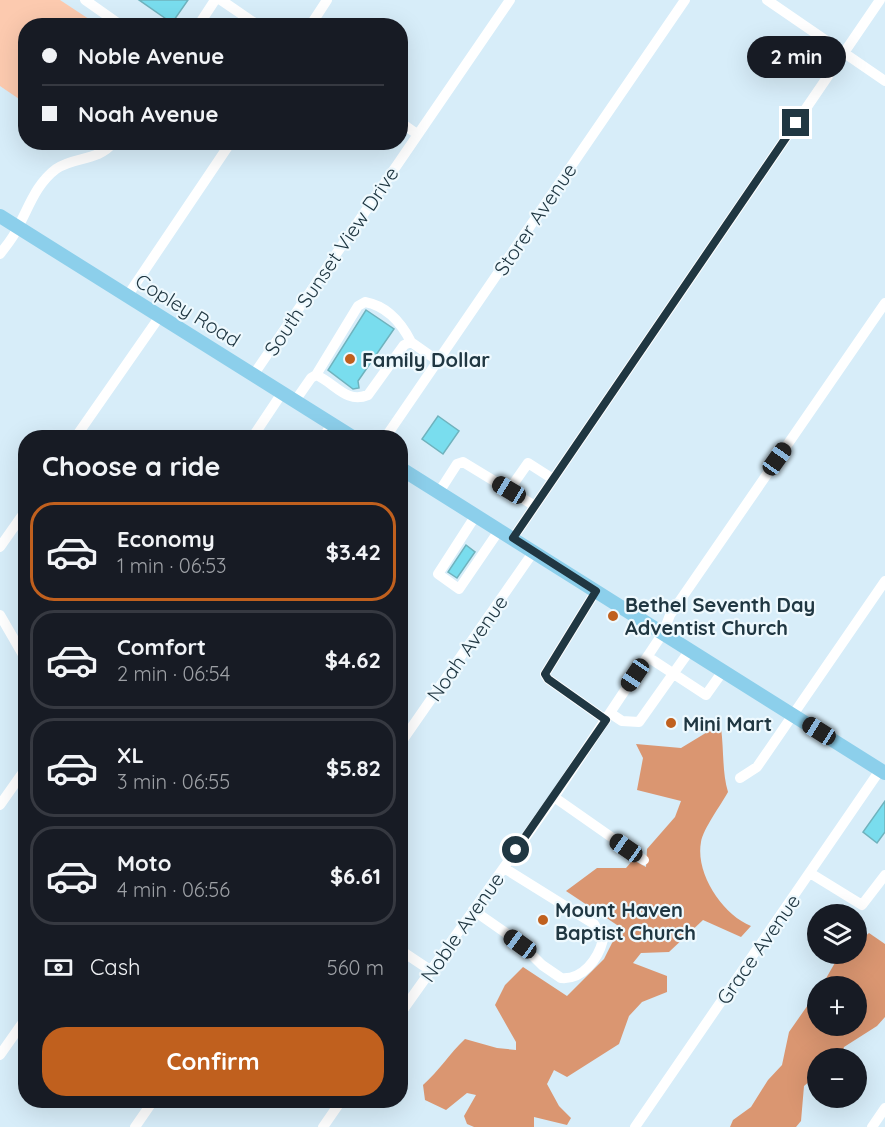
<!DOCTYPE html>
<html lang="en">
<head>
<meta charset="utf-8">
<style>
  :root { --surface:#171b24; --page:#242831; --text:#f1f3f6; --muted:#9ea1a6; --line:#363941; --accent:#c0601e }
  body { margin:0; font-family:Quicksand,sans-serif; background:var(--page); color:var(--text); height:100vh; display:flex; flex-direction:column; font-size:22px; white-space:nowrap }
  * { box-sizing:border-box; margin:0 }
  p { font-size:20px; color:var(--muted) }
  .icon { flex:none; width:33px; height:33px; fill:none; stroke:currentColor; stroke-width:2; stroke-linecap:round; stroke-linejoin:round }
  .map { position:relative; flex:1; overflow:hidden }
  .panel { position:absolute; left:18px; top:430px; width:390px; height:678px; display:flex; flex-direction:column; background:var(--surface); border-radius:24px; box-shadow:0 6px 24px #0002 }
  .panel>* { flex:none }
  .top-card { position:absolute; left:18px; top:18px; width:390px; height:132px; border-radius:24px; box-shadow:0 6px 24px #0002; display:grid; align-content:center; height:132px; padding:0 24px; background:var(--surface) }
  .fabs { position:absolute; left:807px; top:904px; display:grid; gap:12px }
  .fabs a { display:grid; place-items:center; width:60px; height:60px; border-radius:50%; background:var(--surface); box-shadow:0 6px 24px #0002; font-size:30px }
  .end { position:absolute; width:27px; height:27px; margin:-14px; border:8px solid #203742; background:#fff; box-shadow:0 0 0 3px #fff }
  .from { border-radius:50% }
  .bubble { position:absolute; height:42px; border-radius:21px; background:var(--surface); box-shadow:0 6px 24px #0002; font-size:20px; font-weight:700; line-height:42px; text-align:center }
  .car { position:absolute; width:18px; height:36px; margin:-18px -9px; border-radius:8px; box-shadow:0 0 4px 2px #0007; background:linear-gradient(#222 24%,#8ab4d8 0 40%,#222 0 76%,#8ab4d8 0 86%,#222 0) }
  .top-card b { display:flex; align-items:center; gap:21px; height:57px; font-size:22px }
  .top-card b+b { border-top:2px solid var(--line) }
  .top-card i { width:15px; height:15px; background:var(--text) }
  ul { padding:0; list-style:none }
  li { display:flex; align-items:center; gap:18px; height:99px; margin:0 12px 9px; padding:0 12px; border:3px solid var(--line); border-radius:24px }
  li div { flex:1 }
  li b { display:block; font-size:22px }
  li em { font-style:normal; font-weight:700 }
  li.current { border-color:var(--accent) }
  li>.icon { width:54px; height:54px; stroke-width:1.5 }
  h2 { padding:0 24px; font-size:27px; line-height:72px }
  .pay { display:flex; align-items:center; gap:15px; height:66px; padding:0 24px; font-size:22px }
  .pay p { margin-inline-start:auto }
  .action { display:flex; gap:12px; margin-top:auto; padding:12px 24px }
  .action a { flex:1; height:69px; border-radius:24px; background:var(--accent); color:#fff; font-size:24px; font-weight:700; line-height:69px; text-align:center }
  .map>svg:first-child { display:block }
  .green { fill:#fccaaf }
  .forest { fill:#da9671 }
  .building { fill:#79ddee; stroke:#6fb2bd; stroke-width:1.5 }
  .lines { fill:none; stroke-linecap:round; stroke-linejoin:round }
  .minor { stroke:#fff; stroke-width:10 }
  .major { stroke:#8ccfeb; stroke-width:14 }
  .route { stroke:#203742; stroke-width:8 }
  .poi-dot { fill:#c0601e; stroke:#eef9fe; stroke-width:2 }
  .labels { text-anchor:middle; dominant-baseline:central; stroke-width:4.5; stroke-linejoin:round; paint-order:stroke }
  .street-label { font-size:20px; fill:#203742; stroke:#eef9fe }
  .poi-label { font-size:20px; font-weight:bold; fill:#203742; stroke:#eef9fe; text-anchor:start }
</style>
</head>
<body>
<div class="map">
<svg width="885" height="1127" viewBox="0 0 885 1127">
  <rect width="100%" height="100%" fill="#d7edf9"/>
  <path class="green" d="M 0,0 L 60,0 L 98,25 L 26,26 L 25,103 L 0,86 Z"/>
  <path class="forest" d="M 721,728 C 724,750 722,772 728,792 C 721,805 703,829 701,842 C 695,874 723,915 751,926 L 741,937 L 703,920 L 669,952 L 641,953 L 633,963 L 667,976 L 667,992 L 642,1002 L 629,1016 L 619,1044 L 567,1077 L 554,1070 L 547,1084 L 559,1106 L 571,1118 L 567,1125 L 534,1117 L 534,1127 L 474,1127 L 467,1124 L 464,1116 L 476,1095 L 467,1093 L 446,1110 L 425,1100 L 423,1085 C 439,1071 449,1054 465,1039 L 497,1048 L 516,1050 L 516,1042 L 495,1005 L 505,985 L 523,967 L 567,996 L 604,959 L 620,927 L 566,891 L 597,868 L 626,868 L 633,860 L 646,867 L 647,849 L 675,817 L 681,801 L 637,790 L 643,758 L 636,744 L 681,748 L 709,731 Z
    M 869,933 L 885,944 L 885,1017 L 877,1026 L 844,1047 L 840,1059 L 818,1059 L 817,1075 L 804,1086 L 801,1121 L 796,1127 L 730,1127 L 733,1120 L 751,1107 L 768,1080 L 782,1065 L 789,1032 L 817,992 L 818,1026 L 856,1026 L 856,987 L 821,987 L 836,961 L 844,954 L 856,954 L 857,943 Z"/>
  <path class="building" d="M 139,0 L 188,0 L 172,23 Z
    M 366,310 L 394,329 L 358,381 L 359,388 L 353,389 L 328,370 Z
    M 438,416 L 459,431 L 443,454 L 422,439 Z
    M 466,545 L 475,552 L 457,578 L 448,572 Z
    M 885,801 L 885,832 L 877,843 L 863,832 Z"/>
  <g class="lines">
    <path class="minor" d="M 85,0 L 122,26
      M 221,0 L 259,26
      M 767,0 L 885,81
      M 198,26 L 215,0
      M 310,26 L 327,0
      M 400,122 L 417,134
      M 0,254 C 6,246 14,237 18,227 C 29,207 36,184 56,169 C 74,156 98,162 114,142
      M 128,295 L 231,142
      M 254,374 L 510,0
      M 316,375 L 358,306 L 365,302 C 387,306 402,324 411,342
      M 295,401 L 311,378 L 316,375 C 335,383 346,404 368,395 L 404,345 L 411,342 L 438,361
      M 75,438 L 160,316
      M 252,438 L 282,393
      M 323,438 L 332,424
      M 385,438 L 685,0
      M 509,490 L 528,463 L 553,479
      M 439,492 L 457,464 L 463,462 L 535,506
      M 476,515 L 438,574 L 459,589 L 500,529
      M 513,538 L 880,0
      M 0,547 L 26,510
      M 596,591 L 545,674 L 548,679 L 606,720
      M 0,615 L 26,660
      M 648,657 L 706,695 L 723,671
      M 610,713 L 622,721 L 639,722 L 690,650
      M 400,744 L 534,551
      M 740,778 L 757,767 L 885,581
      M 554,797 L 644,860
      M 0,805 L 26,768
      M 810,873 L 862,905 L 885,875
      M 473,910 L 520,943 L 542,965 L 561,978 C 583,980 598,959 603,940 L 594,924 L 504,868
      M 400,950 L 430,970
      M 400,1014 L 554,797 L 663,633 L 670,615 L 885,303
      M 0,1055 L 26,1018
      M 135,1127 L 153,1101
      M 323,1127 L 341,1101
      M 635,1127 L 880,770
      M 872,1127 L 885,1108"/>
    <path class="major" d="M 0,216 L 354,438
      M 400,468 L 885,773"/>
  </g>
  <g class="lines">
    <path class="route" d="M 516,850 L 606,720 L 548,679 L 545,674 L 596,591 L 513,538 L 796,123"/>
  </g>
  <g class="poi-dot">
    <circle cx="350" cy="359" r="6"/>
    <circle cx="613" cy="616" r="6"/>
    <circle cx="671" cy="723" r="6"/>
    <circle cx="543" cy="920" r="6"/>
  </g>
  <g class="labels">
    <g class="street-label">
      <text transform="translate(535 219) rotate(-56)">Storer Avenue</text>
      <text transform="translate(331 261) rotate(-56)">South Sunset View Drive</text>
      <text transform="translate(188 310) rotate(32)">Copley Road</text>
      <text transform="translate(467 648) rotate(-55)">Noah Avenue</text>
      <text transform="translate(462 927) rotate(-55)">Noble Avenue</text>
      <text transform="translate(758 949) rotate(-55)">Grace Avenue</text>
    </g>
    <g class="poi-label">
      <text x="362" y="359">Family Dollar</text>
      <text x="625" y="604">Bethel Seventh Day<tspan x="625" dy="23">Adventist Church</tspan></text>
      <text x="683" y="723">Mini Mart</text>
      <text x="555" y="909">Mount Haven<tspan x="555" dy="23">Baptist Church</tspan></text>
    </g>
  </g>
</svg>
<div class="fabs">
<a><svg class="icon" aria-label="layers" viewBox="0 0 24 24"><path d="M12 4l9 5-9 5-9-5zM3 14l9 5 9-5"/></svg></a>
<a>+</a>
<a>−</a>
</div>
<i class="end from" style="left:516px;top:850px"></i>
<i class="end" style="left:796px;top:123px"></i>
<div class="bubble" style="left:747px;top:36px;width:99px">2 min</div>
<i class="car" style="left:777px;top:459px;rotate:35deg"></i>
<i class="car" style="left:509px;top:490px;rotate:301deg"></i>
<i class="car" style="left:635px;top:675px;rotate:214deg"></i>
<i class="car" style="left:819px;top:731px;rotate:302deg"></i>
<i class="car" style="left:626px;top:848px;rotate:305deg"></i>
<i class="car" style="left:520px;top:944px;rotate:306deg"></i>
<div class="top-card">
<b><i class="from"></i>Noble Avenue</b>
<b><i></i>Noah Avenue</b>
</div>
<section class="panel">
<h2>Choose a ride</h2>
<ul>
<li class="current"><svg class="icon" aria-label="car" viewBox="0 0 24 24"><path d="M5 17H2v-5l4-1 3-4h7l3 4 3 1v5h-3M9 17h6M6 11h13"/><circle cx="7" cy="17" r="2"/><circle cx="17" cy="17" r="2"/></svg><div><b>Economy</b><p>1 min · 06:53</p></div><em>$3.42</em></li>
<li><svg class="icon" aria-label="car" viewBox="0 0 24 24"><path d="M5 17H2v-5l4-1 3-4h7l3 4 3 1v5h-3M9 17h6M6 11h13"/><circle cx="7" cy="17" r="2"/><circle cx="17" cy="17" r="2"/></svg><div><b>Comfort</b><p>2 min · 06:54</p></div><em>$4.62</em></li>
<li><svg class="icon" aria-label="car" viewBox="0 0 24 24"><path d="M5 17H2v-5l4-1 3-4h7l3 4 3 1v5h-3M9 17h6M6 11h13"/><circle cx="7" cy="17" r="2"/><circle cx="17" cy="17" r="2"/></svg><div><b>XL</b><p>3 min · 06:55</p></div><em>$5.82</em></li>
<li><svg class="icon" aria-label="car" viewBox="0 0 24 24"><path d="M5 17H2v-5l4-1 3-4h7l3 4 3 1v5h-3M9 17h6M6 11h13"/><circle cx="7" cy="17" r="2"/><circle cx="17" cy="17" r="2"/></svg><div><b>Moto</b><p>4 min · 06:56</p></div><em>$6.61</em></li>
</ul>
<div class="pay"><svg class="icon" aria-label="cash" viewBox="0 0 24 24"><path d="M3 7h18v10H3z"/><circle cx="12" cy="12" r="2"/></svg>Cash<p>560 m</p></div>
<div class="action"><a>Confirm</a></div>
</section>
</div>
</body>
</html>
